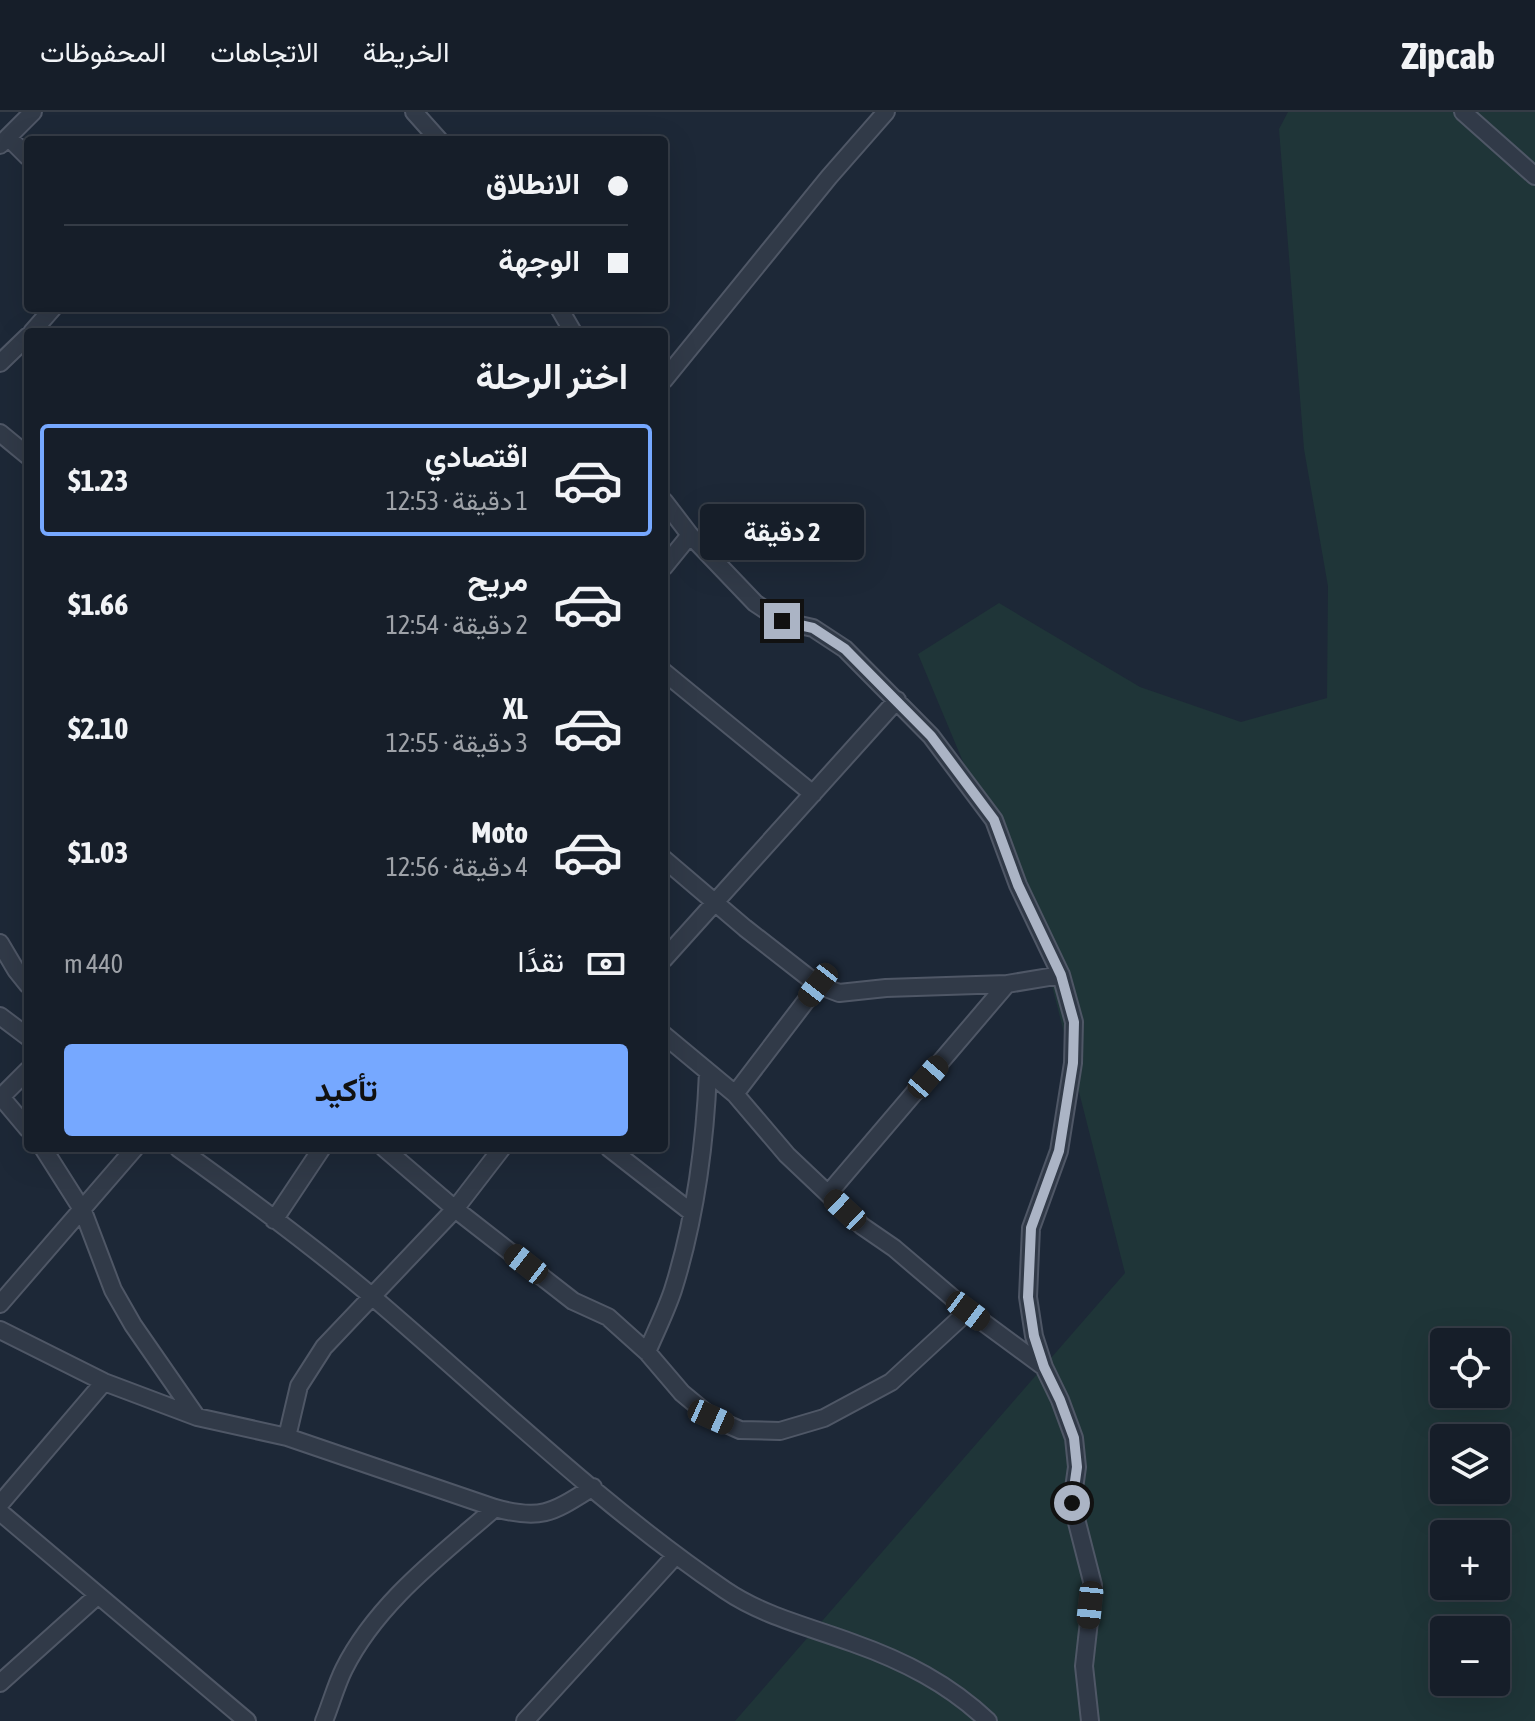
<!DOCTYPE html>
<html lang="ar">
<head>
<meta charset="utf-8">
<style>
  :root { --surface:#161e29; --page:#1f2731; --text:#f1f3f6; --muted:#9ea2a8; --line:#353c46; --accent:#76a8ff }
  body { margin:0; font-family:"Asap Condensed",Vazirmatn,sans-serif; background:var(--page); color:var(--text); direction:rtl; height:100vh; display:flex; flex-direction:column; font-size:30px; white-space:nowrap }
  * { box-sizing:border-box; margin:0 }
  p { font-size:26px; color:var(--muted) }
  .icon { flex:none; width:44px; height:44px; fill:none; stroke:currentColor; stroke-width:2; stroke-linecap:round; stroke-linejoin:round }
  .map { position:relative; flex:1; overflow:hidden; direction:ltr }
  .sheet { position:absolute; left:24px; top:216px; width:644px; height:824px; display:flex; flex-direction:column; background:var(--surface); border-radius:8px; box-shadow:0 8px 32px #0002,0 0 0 2px var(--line); direction:rtl }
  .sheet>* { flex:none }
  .top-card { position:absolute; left:24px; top:24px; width:644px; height:176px; border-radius:8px; box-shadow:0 8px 32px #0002,0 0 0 2px var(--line); direction:rtl; display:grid; align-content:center; height:176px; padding:0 40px; background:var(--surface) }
  .tools { position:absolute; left:1430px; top:1216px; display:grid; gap:16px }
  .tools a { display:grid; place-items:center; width:80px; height:80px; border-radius:8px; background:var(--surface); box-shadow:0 8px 32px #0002,0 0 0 2px var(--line); font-size:40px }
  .end { position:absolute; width:36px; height:36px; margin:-18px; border:10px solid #abb4c5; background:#111; box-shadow:0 0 0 4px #111 }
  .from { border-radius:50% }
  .bubble { position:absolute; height:56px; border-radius:8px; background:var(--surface); box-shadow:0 8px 32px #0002,0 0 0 2px var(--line); font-size:26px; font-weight:700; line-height:56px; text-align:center; direction:rtl }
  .car { position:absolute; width:24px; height:48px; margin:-24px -12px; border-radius:10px; box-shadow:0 0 6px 2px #0007; background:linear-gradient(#222 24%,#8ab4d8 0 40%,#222 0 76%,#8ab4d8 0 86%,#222 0) }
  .top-card b { display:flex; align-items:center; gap:28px; height:76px; font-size:30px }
  .top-card b+b { border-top:2px solid var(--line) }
  .top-card i { width:20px; height:20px; background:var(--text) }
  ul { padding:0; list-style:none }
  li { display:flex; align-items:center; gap:24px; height:112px; margin:0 16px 12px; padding:0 24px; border:4px solid transparent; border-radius:8px }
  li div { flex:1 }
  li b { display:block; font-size:30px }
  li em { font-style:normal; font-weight:700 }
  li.on { border-color:var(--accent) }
  li>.icon { width:72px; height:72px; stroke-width:1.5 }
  h2 { padding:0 40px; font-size:36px; line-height:96px }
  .pay { display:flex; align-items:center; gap:20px; height:88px; padding:0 40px; font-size:30px }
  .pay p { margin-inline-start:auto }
  .cta { display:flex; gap:16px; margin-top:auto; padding:16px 40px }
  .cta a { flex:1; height:92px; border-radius:8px; background:var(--accent); color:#111; font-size:32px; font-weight:700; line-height:92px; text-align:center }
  header { display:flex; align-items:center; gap:48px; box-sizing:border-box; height:112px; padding:0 40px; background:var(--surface); border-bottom:2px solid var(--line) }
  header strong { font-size:38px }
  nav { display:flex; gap:44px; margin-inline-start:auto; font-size:28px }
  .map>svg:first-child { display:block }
  .green { fill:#1f3538; fill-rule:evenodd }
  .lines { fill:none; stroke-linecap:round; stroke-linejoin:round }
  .minor-casing { stroke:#4f5766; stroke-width:20 }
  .minor { stroke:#313a48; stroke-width:16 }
  .route { stroke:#abb4c5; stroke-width:10 }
</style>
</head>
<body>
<header>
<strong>Zipcab</strong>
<nav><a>الخريطة</a><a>الاتجاهات</a><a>المحفوظات</a></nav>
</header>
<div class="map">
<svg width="1535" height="1609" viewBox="0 0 1535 1609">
  <rect width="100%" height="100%" fill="#1d2837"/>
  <path class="green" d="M 1288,0 L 1535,0 L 1535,1609 L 735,1609 L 1125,1161 L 1045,846 L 918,542 L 999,491 L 1140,575 L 1241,610 L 1327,586 L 1328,474 L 1304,337 L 1279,17 ZM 1444,1230 L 1496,1230 L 1496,1282 L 1444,1282 ZM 1444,1326 L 1496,1326 L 1496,1378 L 1444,1378 ZM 1444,1422 L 1496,1422 L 1496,1474 L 1444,1474 ZM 1444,1518 L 1496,1518 L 1496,1570 L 1444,1570 Z"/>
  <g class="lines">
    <g class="minor-casing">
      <path id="minor" d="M 414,0 L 439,28
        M 1463,0 L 1535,64
        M 8,25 L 28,45
        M 0,33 L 33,0
        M 559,196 L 573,220
        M 32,220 L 53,196
        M 0,251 L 28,224
        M 664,268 L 829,65 L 886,0
        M 0,321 L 28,344
        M 664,389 L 690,423 L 755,491 L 782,509 L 813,516 L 845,537 L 931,624 L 994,708 L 1018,773 L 1061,863 L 1074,910 L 1073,951 L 1059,1039 L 1031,1116 L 1028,1185 L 1034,1224 L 1044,1255 L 1060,1288 L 1074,1326 L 1077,1355 L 1072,1391 L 1093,1473 L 1084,1554 L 1090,1609
        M 664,455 L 690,423
        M 664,560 L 813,682
        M 664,747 L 745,816 L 818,873 L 839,881 L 886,876 L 1007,872 L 1061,863
        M 0,831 L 16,858 L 28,873
        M 664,847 L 897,588
        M 0,904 L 28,925
        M 664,923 L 735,982 L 787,1043 L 862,1114 L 894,1136 L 968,1199 L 1044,1255
        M 735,982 L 818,873
        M 1,985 L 28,1017
        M 0,986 L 28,958
        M 43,1036 L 83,1099 L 113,1178 L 133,1213 L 196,1304
        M 178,1036 C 245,1084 313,1134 375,1187 C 490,1285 600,1393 725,1478 C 763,1504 810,1515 853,1531 C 904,1549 949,1572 988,1609
        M 384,1036 L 455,1097 L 573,1189 L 608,1205 L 647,1240 L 682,1281 L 711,1305 L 740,1318 L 780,1319 L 824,1306 L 891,1270 L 968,1199
        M 609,1036 L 691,1100
        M 828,1082 L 1007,872
        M 274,1108 L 322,1036
        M 0,1192 L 135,1036
        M 0,1218 L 104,1270 L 197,1305 L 287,1325 L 495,1396 C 542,1409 553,1400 593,1375
        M 647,1240 C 656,1219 666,1199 673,1178 C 695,1108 705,1033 708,960
        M 287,1325 L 299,1274 L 324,1235 L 455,1097 L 502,1036
        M 0,1392 L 104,1270
        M 0,1400 L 247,1609
        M 0,1571 L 97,1484
        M 324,1609 C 331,1592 336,1573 344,1557 C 377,1491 440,1444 495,1396
        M 525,1609 L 676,1443"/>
    </g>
    <use href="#minor" class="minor"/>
  </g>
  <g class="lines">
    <path class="route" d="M 782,509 L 813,516 L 845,537 L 931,624 L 994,708 L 1018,773 L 1061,863 L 1074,910 L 1073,951 L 1059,1039 L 1031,1116 L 1028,1185 L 1034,1224 L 1044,1255 L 1060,1288 L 1074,1326 L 1077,1355 L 1072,1391"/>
  </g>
</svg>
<div class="tools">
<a><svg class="icon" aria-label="locate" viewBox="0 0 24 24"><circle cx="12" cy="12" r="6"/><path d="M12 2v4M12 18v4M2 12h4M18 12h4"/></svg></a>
<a><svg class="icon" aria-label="layers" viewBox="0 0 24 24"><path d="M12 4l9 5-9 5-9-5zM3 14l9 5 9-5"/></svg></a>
<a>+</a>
<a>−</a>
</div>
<i class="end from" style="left:1072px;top:1391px"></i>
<i class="end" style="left:782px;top:509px"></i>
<div class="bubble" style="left:700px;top:392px;width:164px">2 دقيقة</div>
<i class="car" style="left:818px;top:873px;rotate:218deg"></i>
<i class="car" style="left:928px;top:965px;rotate:41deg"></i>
<i class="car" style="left:845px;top:1098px;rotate:313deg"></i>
<i class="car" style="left:526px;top:1152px;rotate:308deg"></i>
<i class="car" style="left:968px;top:1199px;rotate:127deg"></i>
<i class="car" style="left:711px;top:1305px;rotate:114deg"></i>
<i class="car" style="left:1090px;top:1493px;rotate:186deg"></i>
<div class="top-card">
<b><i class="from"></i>الانطلاق</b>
<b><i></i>الوجهة</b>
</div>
<section class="sheet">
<h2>اختر الرحلة</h2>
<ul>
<li class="on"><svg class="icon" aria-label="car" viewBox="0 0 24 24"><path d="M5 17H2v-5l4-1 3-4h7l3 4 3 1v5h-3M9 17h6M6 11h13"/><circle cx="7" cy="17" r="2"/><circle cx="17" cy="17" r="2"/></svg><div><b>اقتصادي</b><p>1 دقيقة · 12:53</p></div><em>$1.23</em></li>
<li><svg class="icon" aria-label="car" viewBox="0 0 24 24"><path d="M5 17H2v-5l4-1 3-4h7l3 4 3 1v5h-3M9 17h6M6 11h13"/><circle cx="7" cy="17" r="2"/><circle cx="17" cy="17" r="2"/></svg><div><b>مريح</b><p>2 دقيقة · 12:54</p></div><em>$1.66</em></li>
<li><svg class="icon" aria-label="car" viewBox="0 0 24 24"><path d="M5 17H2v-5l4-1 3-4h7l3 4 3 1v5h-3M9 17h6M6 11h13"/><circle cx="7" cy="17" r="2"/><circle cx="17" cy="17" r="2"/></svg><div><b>XL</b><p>3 دقيقة · 12:55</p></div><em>$2.10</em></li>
<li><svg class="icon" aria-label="car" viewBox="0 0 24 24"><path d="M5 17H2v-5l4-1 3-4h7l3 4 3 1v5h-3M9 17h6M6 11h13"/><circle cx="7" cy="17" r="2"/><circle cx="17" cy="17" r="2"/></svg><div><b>Moto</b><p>4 دقيقة · 12:56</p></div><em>$1.03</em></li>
</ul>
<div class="pay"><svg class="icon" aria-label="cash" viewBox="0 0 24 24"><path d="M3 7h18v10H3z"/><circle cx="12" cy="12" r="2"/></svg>نقدًا<p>440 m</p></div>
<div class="cta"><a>تأكيد</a></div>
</section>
</div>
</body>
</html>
